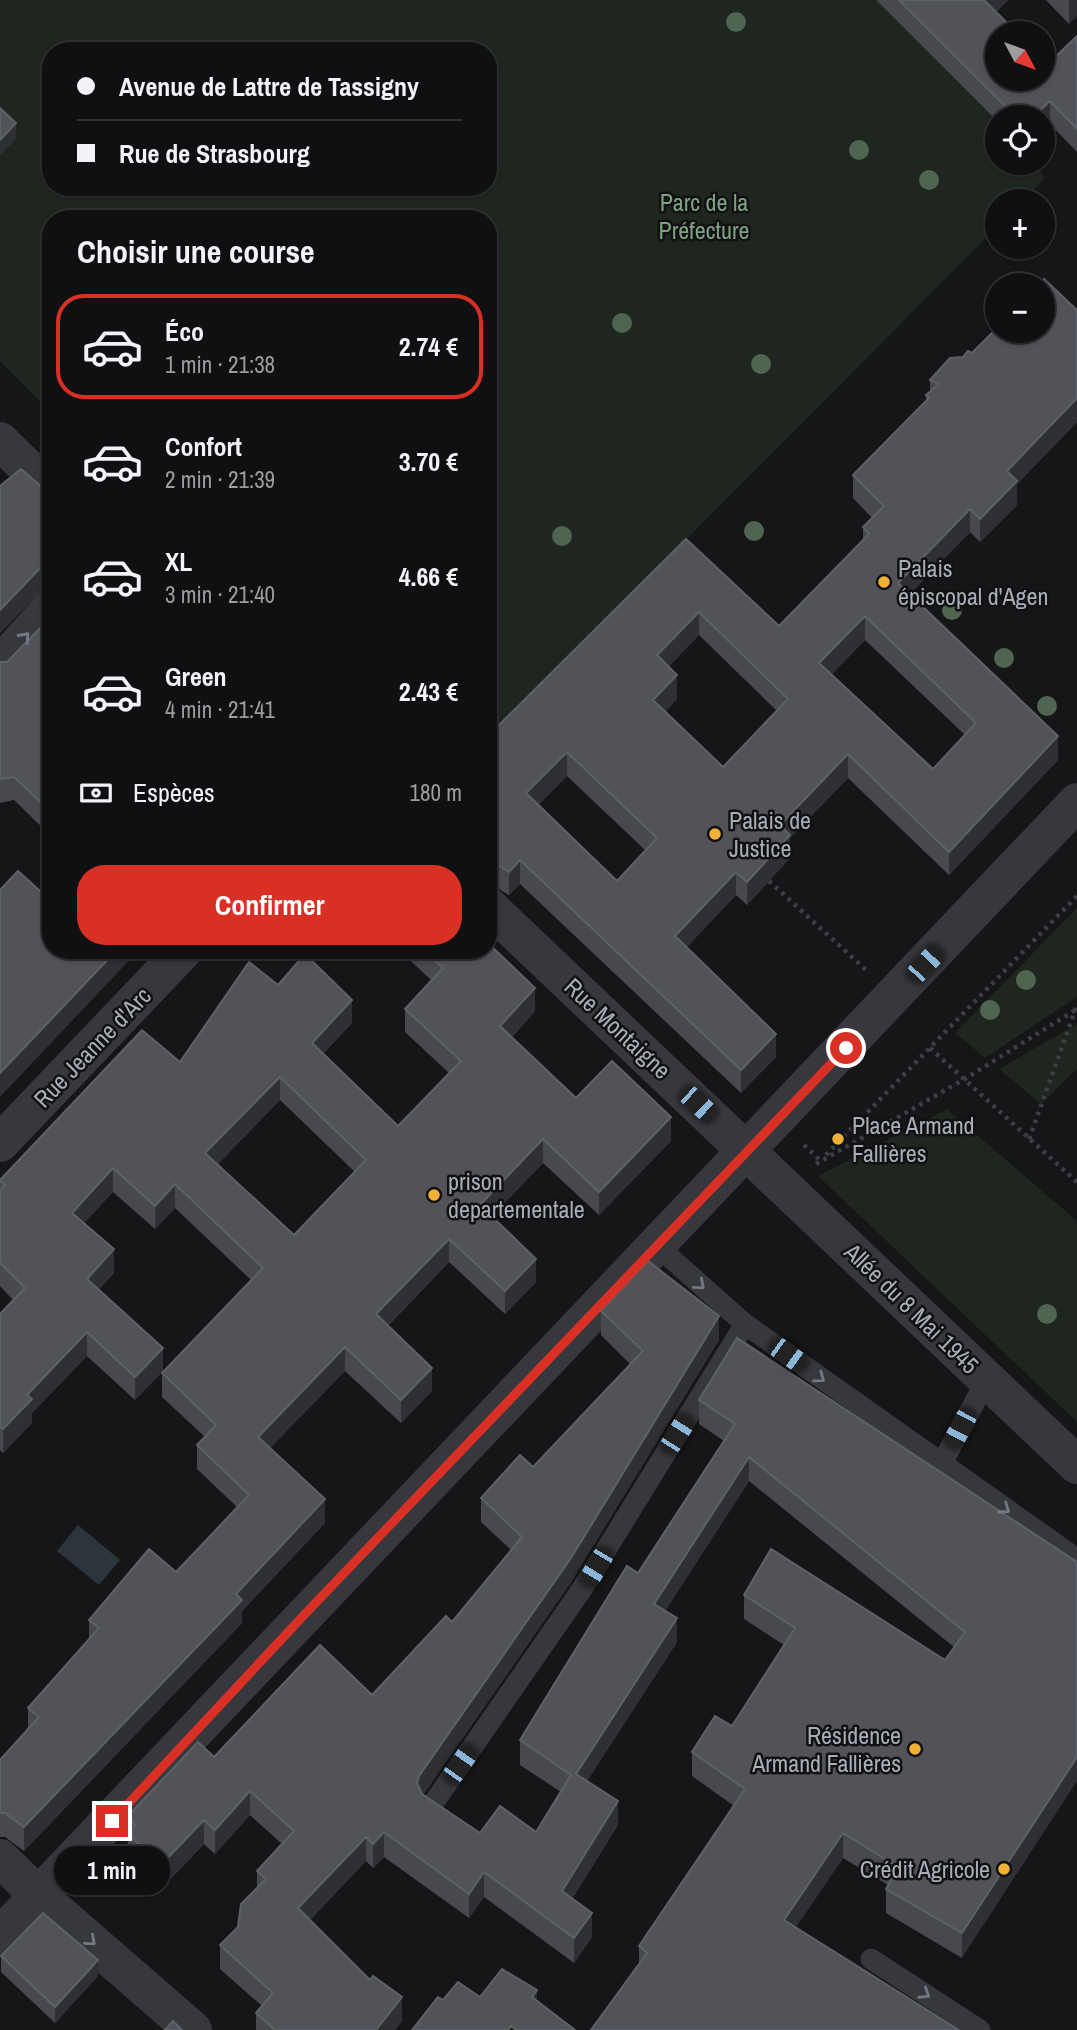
<!DOCTYPE html>
<html lang="fr">
<head>
<meta charset="utf-8">
<style>
  :root { --surface:#101012; --page:#1e1e20; --text:#f1f3f6; --muted:#9c9d9f; --line:#303032; --accent:#d93025 }
  body { margin:0; font-family:"Archivo Narrow",sans-serif; background:var(--page); color:var(--text); height:100vh; display:flex; flex-direction:column; font-size:26px; white-space:nowrap }
  * { box-sizing:border-box; margin:0 }
  p { font-size:23px; color:var(--muted) }
  .icon { flex:none; width:38px; height:38px; fill:none; stroke:currentColor; stroke-width:2; stroke-linecap:round; stroke-linejoin:round }
  .map { position:relative; flex:1; overflow:hidden }
  .details { position:absolute; left:42px; top:210px; width:455px; height:749px; display:flex; flex-direction:column; background:var(--surface); border-radius:28px; box-shadow:0 2px 5px #0004,0 0 0 2px var(--line) }
  .details>* { flex:none }
  .hud { position:absolute; left:42px; top:42px; width:455px; height:154px; border-radius:28px; box-shadow:0 2px 5px #0004,0 0 0 2px var(--line); display:grid; align-content:center; height:154px; padding:0 35px; background:var(--surface) }
  .needle { width:46px; rotate:131deg }
  .fabs { position:absolute; left:985px; top:21px; display:grid; gap:14px }
  .fabs a { display:grid; place-items:center; width:70px; height:70px; border-radius:50%; background:var(--surface); box-shadow:0 2px 5px #0004,0 0 0 2px var(--line); font-size:35px }
  .end { position:absolute; width:32px; height:32px; margin:-16px; border:9px solid #d93025; background:#fff; box-shadow:0 0 0 4px #fff }
  .from { border-radius:50% }
  .bubble { position:absolute; height:49px; border-radius:24px; background:var(--surface); box-shadow:0 2px 5px #0004,0 0 0 2px var(--line); font-size:23px; font-weight:700; line-height:49px; text-align:center }
  .car { position:absolute; width:21px; height:42px; margin:-21px -10px; border-radius:9px; box-shadow:0 0 5px 2px #0007; background:linear-gradient(#222 24%,#8ab4d8 0 40%,#222 0 76%,#8ab4d8 0 86%,#222 0) }
  .hud b { display:flex; align-items:center; gap:24px; height:66px; font-size:26px }
  .hud b+b { border-top:2px solid var(--line) }
  .hud i { width:18px; height:18px; background:var(--text) }
  ul { padding:0; list-style:none }
  li { display:flex; align-items:center; gap:21px; height:105px; margin:0 14px 10px; padding:0 21px; border:4px solid transparent; border-radius:28px }
  li div { flex:1 }
  li b { display:block; font-size:26px }
  li em { font-style:normal; font-weight:700 }
  li.on { border-color:var(--accent) }
  li>.icon { width:63px; height:63px; stroke-width:1.5 }
  h2 { padding:0 35px; font-size:32px; line-height:84px }
  .pay { display:flex; align-items:center; gap:18px; height:77px; padding:0 35px; font-size:26px }
  .pay p { margin-inline-start:auto }
  .action { display:flex; gap:14px; margin-top:auto; padding:14px 35px }
  .action a { flex:1; height:80px; border-radius:28px; background:var(--accent); color:#fff; font-size:28px; font-weight:700; line-height:80px; text-align:center }
  .map>svg:first-child { display:block }
  .green { fill:#1e261f; fill-rule:evenodd }
  .water { fill:#2c353c }
  .lines { fill:none; stroke-linecap:round; stroke-linejoin:round }
  .path { stroke:#3d3f44; stroke-width:4.5; stroke-dasharray:3.5 5; stroke-linecap:butt }
  .service { stroke:#37383d; stroke-width:21 }
  .minor { stroke:#37383d; stroke-width:38 }
  .tertiary { stroke:#37383d; stroke-width:38 }
  .tree { fill:#506452 }
  .wall { fill:#47494d; fill-rule:evenodd }
  .shaded-wall { fill:#2f3033 }
  .building { fill:#525359; stroke:#5f6168; stroke-width:2; fill-rule:evenodd }
  .oneway { stroke:#757881 }
  .route { stroke:#d93025; stroke-width:9 }
  .poi-dot { fill:#f2b134; stroke:#111113; stroke-width:2.5 }
  .labels { text-anchor:middle; dominant-baseline:central; stroke-width:5; stroke-linejoin:round; paint-order:stroke }
  .park-label { font-size:24px; fill:#7fa381; stroke:#111113 }
  .poi-label { font-size:24px; fill:#a8adb8; stroke:#111113; text-anchor:start }
  .street-label { font-size:24px; fill:#a8adb8; stroke:#111113 }
</style>
</head>
<body>
<div class="map">
<svg width="1077" height="2030" viewBox="0 0 1077 2030">
  <rect width="100%" height="100%" fill="#161618"/>
  <path class="green" d="M 0,0 L 876,0 L 997,122 L 998,163 L 1034,163 L 1045,178 L 1022,201 L 998,201 L 997,227 L 488,739 L 488,219 L 51,219 L 51,412 L 0,361 ZM 51,51 L 488,51 L 488,187 L 51,187 Z
    M 1077,908 L 1077,997 L 985,1058 L 955,1033 Z
    M 1077,1024 L 1077,1069 L 1041,1104 L 999,1069 Z
    M 947,1109 L 1077,1221 L 1077,1422 L 818,1176 Z"/>
  <path class="water" d="M 78,1525 L 120,1560 L 99,1585 L 57,1551 Z"/>
  <g class="lines">
    <path class="path" d="M 769,881 L 866,970
      M 930,1048 L 1077,1182
      M 1029,1139 L 1077,1005
      M 804,1145 L 821,1161
      M 826,1155 L 1077,896
      M 816,1164 L 963,1080 L 1077,1009"/>
    <path class="service" d="M 656,1245 L 745,1324 L 1077,1559
      M 941,1465 L 987,1379
      M 430,1808 L 582,1589 L 745,1324
      M 871,1959 L 980,2030"/>
    <path class="minor" d="M 0,441 L 51,491
      M 0,665 L 51,608
      M 488,906 L 1077,1465
      M 0,1143 L 184,950
      M 0,1858 L 40,1897 L 193,2030"/>
    <path class="tertiary" d="M 0,1936 L 1077,802"/>
  </g>
  <g class="tree">
    <circle cx="736" cy="22" r="10"/>
    <circle cx="859" cy="150" r="10"/>
    <circle cx="929" cy="180" r="10"/>
    <circle cx="622" cy="323" r="10"/>
    <circle cx="761" cy="364" r="10"/>
    <circle cx="754" cy="531" r="10"/>
    <circle cx="562" cy="536" r="10"/>
    <circle cx="952" cy="610" r="10"/>
    <circle cx="1004" cy="658" r="10"/>
    <circle cx="1047" cy="706" r="10"/>
    <circle cx="1026" cy="980" r="10"/>
    <circle cx="990" cy="1010" r="10"/>
    <circle cx="1047" cy="1314" r="10"/>
  </g>
  <path class="wall" d="M 876,0 L 1008,0 L 996,12 L 1048,64 L 1077,36 L 1077,152 L 1043,117 L 998,117 L 998,122 Z
    M 1046,0 L 1077,0 L 1069,24 Z
    M 1077,310 L 1077,422 L 1017,484 L 1017,505 L 980,542 L 970,532 L 910,594 L 1058,760 L 949,875 L 848,778 L 790,838 L 790,858 L 747,905 L 736,895 L 686,947 L 776,1057 L 741,1093 L 520,884 L 509,895 L 492,885 L 488,885 L 488,736 L 686,539 L 779,626 L 863,540 L 863,527 L 872,518 L 853,498 L 853,475 L 926,401 L 926,395 L 930,392 L 930,380 L 963,357 ZM 699,635 L 777,711 L 723,767 L 665,712 L 677,699 L 668,667 ZM 865,640 L 965,735 L 933,769 L 831,675 ZM 567,776 L 645,850 L 617,881 L 538,805 Z
    M 0,486 L 51,495 L 51,587 L 44,588 L 0,633 Z
    M 51,617 L 51,836 L 14,800 L 0,803 L 0,662 L 7,662 Z
    M 399,950 L 488,950 L 535,1011 L 512,1037 L 576,1098 L 671,1141 L 599,1215 L 543,1163 L 491,1216 L 536,1282 L 505,1314 L 449,1262 L 388,1326 L 432,1391 L 401,1423 L 345,1371 L 270,1448 L 325,1523 L 242,1611 L 242,1623 L 24,1851 L 5,1837 L 0,1837 L 0,1760 L 28,1729 L 28,1708 L 89,1640 L 89,1620 L 176,1572 L 238,1508 L 197,1469 L 197,1445 L 205,1437 L 162,1397 L 162,1373 L 251,1280 L 175,1208 L 155,1229 L 113,1192 L 84,1223 L 114,1273 L 99,1289 L 163,1371 L 135,1400 L 87,1356 L 32,1413 L 32,1423 L 3,1453 L 0,1450 L 0,1314 L 13,1300 L 0,1286 L 0,1180 L 180,1062 L 278,985 L 352,1023 L 323,1054 L 398,1126 L 449,1073 L 405,1032 L 405,1009 L 432,981 ZM 280,1100 L 355,1172 L 294,1235 L 217,1165 Z
    M 601,1311 L 719,1340 L 571,1582 L 423,1795 L 480,1833 L 536,1832 L 561,1792 L 520,1765 L 520,1740 L 638,1573 L 724,1441 L 699,1424 L 699,1400 L 1077,1562 L 962,1958 L 886,1913 L 886,1889 L 888,1885 L 843,1858 L 795,1928 L 639,1964 L 639,1946 L 734,1806 L 692,1776 L 692,1752 L 732,1726 L 784,1645 L 744,1619 L 744,1595 L 945,1660 L 954,1647 L 749,1481 L 665,1611 L 677,1642 L 587,1781 L 618,1825 L 572,1899 L 592,1937 L 574,1963 L 484,1897 L 469,1918 L 384,1857 L 373,1868 L 366,1861 L 310,1920 L 402,2021 L 395,2030 L 256,2030 L 256,2013 L 262,2006 L 220,1969 L 220,1945 L 238,1927 L 257,1888 L 257,1871 L 282,1844 L 250,1815 L 215,1854 L 204,1844 L 161,1889 L 128,1858 L 127,1817 L 214,1757 L 372,1695 L 452,1622 L 511,1550 L 481,1522 L 481,1498 L 533,1467 L 630,1364 L 601,1335 Z
    M 1,1956 L 98,1976 L 55,2023 L 1,1972 Z"/>
  <path class="shaded-wall" d="M 984,0 L 1008,0 L 984,23 Z
    M 1069,0 L 1077,0 L 1077,16 L 1069,24 Z
    M 1050,101 L 1050,124 L 1043,131 L 1043,117 L 1033,117 Z
    M 16,123 L 16,139 L 0,155 L 0,140 Z
    M 1077,398 L 1077,422 L 1017,484 L 1017,505 L 980,542 L 980,519 L 1007,471 Z
    M 970,509 L 970,532 L 898,606 L 898,583 Z
    M 44,564 L 44,588 L 0,633 L 0,610 Z
    M 699,612 L 699,635 L 657,679 L 657,655 Z
    M 865,616 L 865,640 L 819,687 L 819,663 Z
    M 677,675 L 677,699 L 653,724 L 653,700 Z
    M 1058,736 L 1058,760 L 949,875 L 949,852 Z
    M 567,752 L 567,776 L 526,817 L 526,793 Z
    M 848,754 L 848,778 L 790,838 L 790,858 L 747,905 L 747,882 L 780,825 Z
    M 520,860 L 520,884 L 509,895 L 509,872 Z
    M 736,872 L 736,895 L 675,960 L 675,936 Z
    M 117,950 L 139,950 L 0,1097 L 0,1073 Z
    M 535,988 L 535,1011 L 500,1049 L 500,1026 Z
    M 352,1000 L 352,1023 L 312,1066 L 312,1043 Z
    M 776,1034 L 776,1057 L 741,1093 L 741,1070 Z
    M 280,1077 L 280,1100 L 205,1177 L 205,1153 Z
    M 671,1117 L 671,1141 L 599,1215 L 599,1192 Z
    M 543,1139 L 543,1163 L 480,1229 L 480,1205 Z
    M 113,1168 L 113,1192 L 72,1236 L 72,1213 Z
    M 175,1184 L 175,1208 L 155,1229 L 155,1206 Z
    M 449,1239 L 449,1262 L 376,1338 L 376,1314 Z
    M 114,1249 L 114,1273 L 87,1302 L 87,1279 Z
    M 536,1259 L 536,1282 L 505,1314 L 505,1291 Z
    M 719,1316 L 719,1340 L 571,1582 L 419,1801 L 417,1783 L 419,1776 Z
    M 87,1332 L 87,1356 L 32,1413 L 32,1423 L 3,1453 L 3,1429 L 27,1395 Z
    M 345,1347 L 345,1371 L 258,1460 L 258,1437 Z
    M 163,1348 L 163,1371 L 135,1400 L 135,1377 Z
    M 432,1368 L 432,1391 L 401,1423 L 401,1400 Z
    M 749,1457 L 749,1481 L 654,1628 L 654,1604 Z
    M 325,1499 L 325,1523 L 242,1611 L 242,1623 L 24,1851 L 24,1827 L 236,1594 Z
    M 677,1618 L 677,1642 L 576,1798 L 576,1774 Z
    M 1077,1757 L 1077,1781 L 962,1958 L 962,1933 Z
    M 250,1791 L 250,1815 L 215,1854 L 215,1830 Z
    M 618,1801 L 618,1825 L 562,1915 L 562,1891 Z
    M 204,1820 L 204,1844 L 161,1889 L 161,1865 Z
    M 384,1832 L 384,1857 L 373,1868 L 373,1844 Z
    M 843,1833 L 843,1858 L 784,1945 L 784,1920 Z
    M 366,1837 L 366,1861 L 298,1932 L 298,1908 Z
    M 484,1872 L 484,1897 L 469,1918 L 469,1894 Z
    M 592,1913 L 592,1937 L 574,1963 L 574,1938 Z
    M 98,1960 L 98,1976 L 55,2023 L 55,2007 Z
    M 537,1990 L 537,2014 L 532,1997 Z
    M 402,1997 L 402,2021 L 395,2030 L 376,2030 Z"/>
  <path class="building" d="M 899,0 L 984,0 L 1017,33 L 998,33 L 998,79 L 1043,79 L 1043,59 L 1048,64 L 1077,36 L 1077,129 L 1050,101 L 1033,117 L 1016,117 Z
    M 0,108 L 16,123 L 0,140 Z
    M 1044,279 L 1077,310 L 1077,398 L 1007,471 L 1017,481 L 980,519 L 970,509 L 898,583 L 1058,736 L 949,852 L 848,754 L 780,825 L 790,835 L 747,882 L 736,872 L 675,936 L 776,1034 L 741,1070 L 520,860 L 509,872 L 492,861 L 488,861 L 488,736 L 686,539 L 779,626 L 869,534 L 863,527 L 884,506 L 853,475 L 929,398 L 926,395 L 939,384 L 930,380 L 950,358 L 963,357 L 968,351 L 972,353 L 998,327 L 998,331 L 1043,331 L 1043,285 L 1038,285 ZM 699,612 L 788,699 L 723,767 L 653,700 L 677,675 L 657,655 ZM 865,616 L 976,723 L 933,769 L 819,663 ZM 567,752 L 657,838 L 617,881 L 526,793 Z
    M 21,469 L 51,495 L 51,564 L 44,564 L 0,610 L 0,486 Z
    M 51,617 L 51,812 L 14,777 L 0,779 L 0,662 L 7,662 Z
    M 18,871 L 51,901 L 51,950 L 117,950 L 0,1073 L 0,890 Z
    M 488,943 L 535,988 L 500,1026 L 576,1098 L 612,1061 L 671,1117 L 599,1192 L 543,1139 L 480,1205 L 536,1259 L 505,1291 L 449,1239 L 376,1314 L 432,1368 L 401,1400 L 345,1347 L 258,1437 L 325,1499 L 236,1594 L 242,1600 L 24,1827 L 5,1813 L 0,1813 L 0,1760 L 39,1717 L 28,1708 L 99,1628 L 89,1620 L 149,1549 L 176,1572 L 249,1495 L 197,1445 L 216,1425 L 162,1373 L 263,1268 L 175,1184 L 155,1206 L 113,1168 L 72,1213 L 114,1249 L 87,1279 L 163,1348 L 135,1377 L 87,1332 L 27,1395 L 32,1399 L 3,1429 L 0,1427 L 0,1314 L 25,1288 L 0,1263 L 0,1191 L 5,1185 L 0,1181 L 0,1180 L 142,1030 L 180,1062 L 249,962 L 278,985 L 305,954 L 352,1000 L 312,1043 L 398,1126 L 461,1061 L 405,1009 L 443,968 L 424,950 L 488,950 ZM 280,1077 L 366,1160 L 294,1235 L 205,1153 Z
    M 648,1261 L 719,1316 L 571,1558 L 419,1776 L 417,1783 L 422,1794 L 480,1833 L 500,1806 L 536,1832 L 571,1775 L 520,1740 L 627,1566 L 638,1573 L 735,1424 L 699,1400 L 737,1338 L 1077,1562 L 1077,1757 L 962,1933 L 886,1889 L 898,1867 L 843,1833 L 784,1920 L 959,2030 L 591,2030 L 647,1953 L 639,1946 L 745,1789 L 692,1752 L 715,1716 L 732,1726 L 795,1628 L 744,1595 L 771,1549 L 945,1660 L 965,1632 L 749,1457 L 654,1604 L 677,1618 L 576,1774 L 618,1801 L 562,1891 L 592,1913 L 574,1938 L 484,1872 L 469,1894 L 384,1832 L 373,1844 L 366,1837 L 298,1908 L 370,1980 L 373,1976 L 402,1997 L 376,2030 L 275,2030 L 256,2013 L 273,1993 L 220,1945 L 238,1927 L 241,1904 L 266,1879 L 257,1871 L 294,1831 L 250,1791 L 215,1830 L 204,1820 L 161,1865 L 128,1834 L 135,1825 L 127,1817 L 198,1742 L 214,1757 L 320,1645 L 372,1695 L 446,1616 L 452,1622 L 522,1537 L 481,1498 L 520,1455 L 533,1467 L 643,1351 L 601,1311 Z
    M 43,1913 L 98,1960 L 55,2007 L 1,1956 Z
    M 502,1969 L 537,1990 L 532,1997 L 575,2030 L 516,2030 L 511,2026 L 508,2030 L 412,2030 L 438,1997 L 443,2000 L 458,1982 L 480,1997 Z
    M 173,2021 L 182,2030 L 165,2030 Z"/>
  <defs><path id="oneway-chevron" d="M-2-3.5L2.5 0L-2 3.5" fill="none" stroke-width="1.6" stroke-linecap="round" stroke-linejoin="round" transform="scale(1.75)"/></defs>
  <g class="oneway">
    <use href="#oneway-chevron" transform="translate(25 637) rotate(-48)"/>
    <use href="#oneway-chevron" transform="translate(700 1285) rotate(41)"/>
    <use href="#oneway-chevron" transform="translate(820 1378) rotate(36)"/>
    <use href="#oneway-chevron" transform="translate(1005 1509) rotate(35)"/>
    <use href="#oneway-chevron" transform="translate(91 1941) rotate(41)"/>
    <use href="#oneway-chevron" transform="translate(925 1994) rotate(33)"/>
  </g>
  <g class="lines">
    <path class="route" d="M 112,1821 L 305,1614 L 846,1048"/>
  </g>
  <g class="poi-dot">
    <circle cx="884" cy="582" r="7"/>
    <circle cx="715" cy="834" r="7"/>
    <circle cx="838" cy="1139" r="7"/>
    <circle cx="434" cy="1195" r="7"/>
    <circle cx="915" cy="1749" r="7"/>
    <circle cx="1004" cy="1869" r="7"/>
  </g>
  <g class="labels">
    <g class="park-label">
      <text x="704" y="202">Parc de la<tspan x="704" dy="28">Préfecture</tspan></text>
    </g>
    <g class="poi-label">
      <text x="898" y="568">Palais<tspan x="898" dy="28">épiscopal d'Agen</tspan></text>
      <text x="729" y="820">Palais de<tspan x="729" dy="28">Justice</tspan></text>
      <text x="852" y="1125">Place Armand<tspan x="852" dy="28">Fallières</tspan></text>
      <text x="448" y="1181">prison<tspan x="448" dy="28">departementale</tspan></text>
      <text x="901" y="1735" text-anchor="end">Résidence<tspan x="901" dy="28">Armand Fallières</tspan></text>
      <text x="990" y="1869" text-anchor="end">Crédit Agricole</text>
    </g>
    <g class="street-label">
      <text transform="translate(618 1028) rotate(43)">Rue Montaigne</text>
      <text transform="translate(92 1047) rotate(-46)">Rue Jeanne d'Arc</text>
      <text transform="translate(912 1308) rotate(44)">Allée du 8 Mai 1945</text>
    </g>
  </g>
</svg>
<div class="fabs">
<a><svg class="needle" viewBox="-14 -14 28 28"><path d="M0-13l5 13h-10z" fill="#e53935"/><path d="M0 13l5-13h-10z" fill="#9c9d9f"/></svg></a>
<a><svg class="icon" aria-label="locate" viewBox="0 0 24 24"><circle cx="12" cy="12" r="6"/><path d="M12 2v4M12 18v4M2 12h4M18 12h4"/></svg></a>
<a>+</a>
<a>−</a>
</div>
<i class="end from" style="left:846px;top:1048px"></i>
<i class="end" style="left:112px;top:1821px"></i>
<div class="bubble" style="left:54px;top:1846px;width:116px">1 min</div>
<i class="car" style="left:925px;top:964px;rotate:43deg"></i>
<i class="car" style="left:698px;top:1104px;rotate:133deg"></i>
<i class="car" style="left:788px;top:1355px;rotate:126deg"></i>
<i class="car" style="left:960px;top:1428px;rotate:208deg"></i>
<i class="car" style="left:677px;top:1434px;rotate:32deg"></i>
<i class="car" style="left:596px;top:1567px;rotate:211deg"></i>
<i class="car" style="left:460px;top:1764px;rotate:35deg"></i>
<div class="hud">
<b><i class="from"></i>Avenue de Lattre de Tassigny</b>
<b><i></i>Rue de Strasbourg</b>
</div>
<section class="details">
<h2>Choisir une course</h2>
<ul>
<li class="on"><svg class="icon" aria-label="car" viewBox="0 0 24 24"><path d="M5 17H2v-5l4-1 3-4h7l3 4 3 1v5h-3M9 17h6M6 11h13"/><circle cx="7" cy="17" r="2"/><circle cx="17" cy="17" r="2"/></svg><div><b>Éco</b><p>1 min · 21:38</p></div><em>2.74 €</em></li>
<li><svg class="icon" aria-label="car" viewBox="0 0 24 24"><path d="M5 17H2v-5l4-1 3-4h7l3 4 3 1v5h-3M9 17h6M6 11h13"/><circle cx="7" cy="17" r="2"/><circle cx="17" cy="17" r="2"/></svg><div><b>Confort</b><p>2 min · 21:39</p></div><em>3.70 €</em></li>
<li><svg class="icon" aria-label="car" viewBox="0 0 24 24"><path d="M5 17H2v-5l4-1 3-4h7l3 4 3 1v5h-3M9 17h6M6 11h13"/><circle cx="7" cy="17" r="2"/><circle cx="17" cy="17" r="2"/></svg><div><b>XL</b><p>3 min · 21:40</p></div><em>4.66 €</em></li>
<li><svg class="icon" aria-label="car" viewBox="0 0 24 24"><path d="M5 17H2v-5l4-1 3-4h7l3 4 3 1v5h-3M9 17h6M6 11h13"/><circle cx="7" cy="17" r="2"/><circle cx="17" cy="17" r="2"/></svg><div><b>Green</b><p>4 min · 21:41</p></div><em>2.43 €</em></li>
</ul>
<div class="pay"><svg class="icon" aria-label="cash" viewBox="0 0 24 24"><path d="M3 7h18v10H3z"/><circle cx="12" cy="12" r="2"/></svg>Espèces<p>180 m</p></div>
<div class="action"><a>Confirmer</a></div>
</section>
</div>
</body>
</html>
